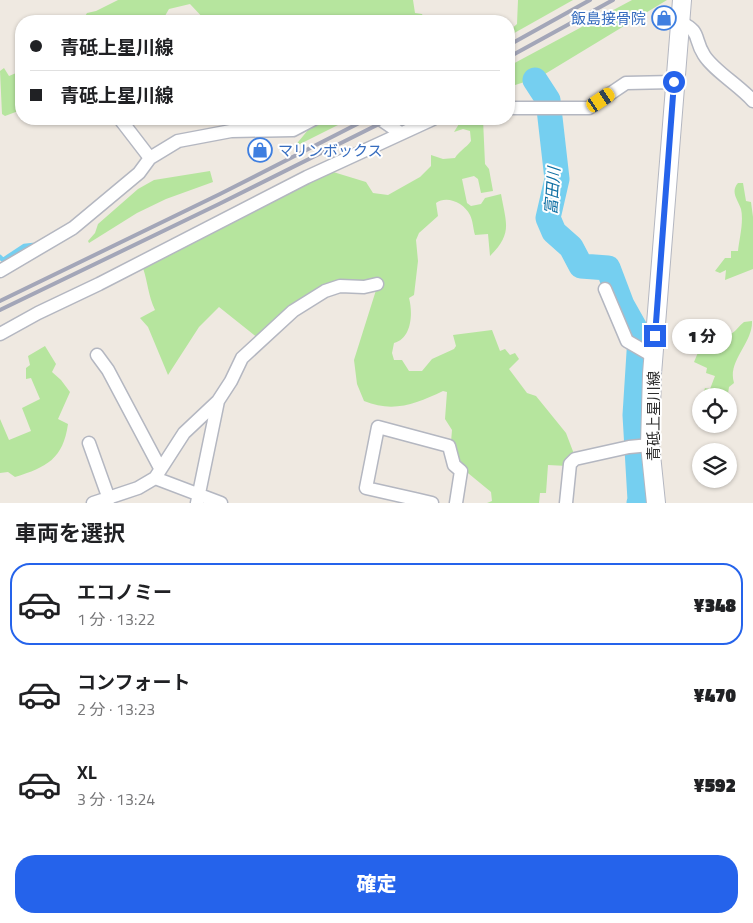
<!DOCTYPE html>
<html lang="ja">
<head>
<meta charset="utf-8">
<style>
  :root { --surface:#fff; --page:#f6f6f6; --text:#202124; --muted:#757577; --line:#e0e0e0; --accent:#2563eb }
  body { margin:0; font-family:"Titillium Web","Noto Sans JP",sans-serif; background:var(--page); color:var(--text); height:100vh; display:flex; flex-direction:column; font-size:19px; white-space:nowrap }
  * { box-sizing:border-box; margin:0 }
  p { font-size:16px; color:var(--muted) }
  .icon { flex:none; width:28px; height:28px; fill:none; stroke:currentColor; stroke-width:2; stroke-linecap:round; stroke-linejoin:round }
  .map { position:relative; height:503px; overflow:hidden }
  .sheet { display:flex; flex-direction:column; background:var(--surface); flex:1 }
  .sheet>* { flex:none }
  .top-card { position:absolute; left:15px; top:15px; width:500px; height:110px; border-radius:20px; box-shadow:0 1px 4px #0004; display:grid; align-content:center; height:110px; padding:0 15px; background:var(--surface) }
  .tools { position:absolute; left:692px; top:388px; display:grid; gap:10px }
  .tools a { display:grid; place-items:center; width:45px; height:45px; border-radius:50%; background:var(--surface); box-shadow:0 1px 4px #0004; font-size:25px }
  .end { position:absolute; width:22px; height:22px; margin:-11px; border:6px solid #2563eb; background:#fff; box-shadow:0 0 0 2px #fff }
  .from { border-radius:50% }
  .bubble { position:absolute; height:35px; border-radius:18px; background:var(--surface); box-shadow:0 1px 4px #0004; font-size:16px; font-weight:800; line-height:35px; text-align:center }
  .car { position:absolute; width:15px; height:30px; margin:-15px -8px; border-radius:6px; box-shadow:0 0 4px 1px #0007; background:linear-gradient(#f5c518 24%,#345 0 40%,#f5c518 0 76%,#345 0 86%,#f5c518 0) }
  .top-card b { display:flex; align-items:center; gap:18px; height:48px; font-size:19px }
  .top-card b+b { border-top:1px solid var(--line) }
  .top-card i { width:12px; height:12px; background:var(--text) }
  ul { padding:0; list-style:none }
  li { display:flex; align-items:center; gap:15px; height:82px; margin:0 10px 8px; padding:0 5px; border:2px solid transparent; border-radius:20px }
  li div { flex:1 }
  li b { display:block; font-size:19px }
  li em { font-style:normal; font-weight:800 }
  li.on { border-color:var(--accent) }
  li>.icon { width:45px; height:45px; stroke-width:1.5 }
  h2 { padding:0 15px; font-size:22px; line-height:60px }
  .action { display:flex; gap:10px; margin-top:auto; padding:10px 15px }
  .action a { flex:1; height:58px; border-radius:20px; background:var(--accent); color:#fff; font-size:20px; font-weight:800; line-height:58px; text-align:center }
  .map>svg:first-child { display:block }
  .green { fill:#b6e59e }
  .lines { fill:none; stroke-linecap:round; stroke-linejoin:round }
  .stream { stroke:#75cff0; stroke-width:4.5 }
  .river { stroke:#75cff0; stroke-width:25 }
  .minor-casing { stroke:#b4b7c1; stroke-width:15 }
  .secondary-casing { stroke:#b4b7c1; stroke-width:20 }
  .minor { stroke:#fff; stroke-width:12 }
  .secondary { stroke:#fff; stroke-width:18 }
  .rail { stroke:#a3a6b8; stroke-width:4 }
  .route { stroke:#2563eb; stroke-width:6 }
  .labels { text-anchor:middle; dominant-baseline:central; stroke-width:4; stroke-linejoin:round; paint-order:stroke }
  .shop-label { font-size:15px; fill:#366cbe; stroke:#fff; text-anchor:end }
  .street-label { font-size:15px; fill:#2e2e2e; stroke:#fff }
  .water-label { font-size:16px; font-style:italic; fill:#0d6fa3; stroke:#fff }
</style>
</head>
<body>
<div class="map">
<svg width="753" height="503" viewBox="0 0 753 503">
  <rect width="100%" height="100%" fill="#efe9e1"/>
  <path class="green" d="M 118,0 L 413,0 L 415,13 L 422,14 L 425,21 L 206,21 L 190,4 L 169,9 L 162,21 L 82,21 L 87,13 L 96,11 Z
    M 518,0 L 573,0 L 509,36 L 509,31 L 517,24 Z
    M 632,0 L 667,0 L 540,77 L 509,87 L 509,66 Z
    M 4,68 L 9,76 L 21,71 L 21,110 L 5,116 L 2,114 L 0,71 Z
    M 330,119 L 350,119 L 294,147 L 308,130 Z
    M 462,119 L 483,119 L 485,164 L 489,169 L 493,191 L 481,193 L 478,179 L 474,176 L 462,179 L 467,203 L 471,206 L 481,204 L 485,198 L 501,194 C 506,223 513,233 490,256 L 488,234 L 475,235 C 473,228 473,221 470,215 C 464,203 447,195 436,203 L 438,216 L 419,233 L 416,240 L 418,261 L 414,295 L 409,298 C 413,313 412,338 394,343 L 392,353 L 394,360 L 402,360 L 409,371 L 422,371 L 432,359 L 454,349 L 456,346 L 453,335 L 492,330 L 500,351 L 505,349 L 510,355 L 515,353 L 519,359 L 509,369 L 527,393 L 536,396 L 566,433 L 574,454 L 567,466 L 548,465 L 546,493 L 540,493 L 539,503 L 487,503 L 492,501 L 491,492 L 457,464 L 451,442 L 452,430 L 445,419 L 447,392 L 443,391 C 416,404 393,413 364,401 L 357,384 L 354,360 L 377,287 L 366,283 L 339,282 L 258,338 L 219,307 L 199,327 L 168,375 L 148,327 L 140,318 L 155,310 C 148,295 148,283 143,268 L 330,171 L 366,182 L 373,193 L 388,195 L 420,177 L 431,166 L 431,155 L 443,159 L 455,158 C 459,151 466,148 471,141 L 470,131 L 463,129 L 454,132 Z
    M 210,171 L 213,182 L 166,199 L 137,213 L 89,243 L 88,241 L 95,233 L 98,224 L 138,189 L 154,180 Z
    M 738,183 L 743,183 L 746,201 L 751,202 L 753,217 L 753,269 L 725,280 L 726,270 L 720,273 L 715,271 L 725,258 L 731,258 L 731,251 L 738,251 C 739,240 744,222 741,209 C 738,200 730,192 738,183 Z
    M 752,321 C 753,343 727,361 734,383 L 729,387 L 728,394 L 710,396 L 709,392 L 704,391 L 705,388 L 710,389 L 715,376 L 706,373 L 707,368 L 694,362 L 699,350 L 709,354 L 720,333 C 737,335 732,332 744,322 Z
    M 45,346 L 56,364 L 52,372 L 61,380 L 70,392 L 58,419 L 68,424 C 63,459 47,467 15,477 L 8,472 L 0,473 L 0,419 L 9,440 L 31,431 L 22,408 L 40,399 L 31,378 L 26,379 L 26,368 L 30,365 L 28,356 Z"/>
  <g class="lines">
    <path class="stream" d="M 0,257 L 3,260 L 24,246 L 33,245"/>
    <path class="river" d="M 535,80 L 548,100 L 557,179 L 548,218 L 554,232 L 571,247 L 581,266 L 608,268 L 622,305 L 640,337 L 635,415 L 640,500 L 639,503"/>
    <g class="minor-casing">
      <path id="minor" d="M 680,22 C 702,32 693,38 704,55 C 713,70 740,86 753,101
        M 509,108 L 589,108 L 626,83 L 674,82
        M 120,119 L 150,158
        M 380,119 L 399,132
        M 0,271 L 73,228 L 139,173 L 150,158 L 178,141 L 231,131 L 293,130 L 314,119
        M 605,289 L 627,341 L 653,356
        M 0,334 L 38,313 L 99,284 L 307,177 L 433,119
        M 97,355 L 108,370 L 160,468
        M 89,443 L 109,499
        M 155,478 L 221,503
        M 415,499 L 432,503
        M 93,503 L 138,488 L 155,478 L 184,433 L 218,401 L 231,381 L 242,358 L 293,311 L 325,291 L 340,286 L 364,287 L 377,284
        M 197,503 L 218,401
        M 414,503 L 415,499 L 366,488 L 378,427 L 449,446 L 454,465 L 461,471 L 456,503
        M 566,503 L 570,464 L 575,459 L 629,447 L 650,445"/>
    </g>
    <g class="secondary-casing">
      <path id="secondary" d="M 656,503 L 650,445 L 652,374 L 682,0"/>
    </g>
    <use href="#minor" class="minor"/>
    <use href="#secondary" class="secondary"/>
    <path class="rail" d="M 509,45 L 590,0
      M 509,57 L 613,0
      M 0,301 L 220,194 L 367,119
      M 0,310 L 219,204 L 389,119"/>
  </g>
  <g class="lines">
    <path class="route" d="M 655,336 L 674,82"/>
  </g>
  <defs>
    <g id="shop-ring" transform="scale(1.25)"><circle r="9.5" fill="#fff" stroke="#3f7fe0" stroke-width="1.5"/><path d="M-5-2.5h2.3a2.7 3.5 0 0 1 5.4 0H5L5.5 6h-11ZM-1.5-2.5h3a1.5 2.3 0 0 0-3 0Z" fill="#3f7fe0"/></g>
  </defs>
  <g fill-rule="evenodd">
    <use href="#shop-ring" x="664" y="18"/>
    <use href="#shop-ring" x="260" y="150"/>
  </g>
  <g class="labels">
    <g class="shop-label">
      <text x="646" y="18">飯島接骨院</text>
      <text x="278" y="150" text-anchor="start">マリンボックス</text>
    </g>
    <g class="street-label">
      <text transform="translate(653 416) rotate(-90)">青砥上星川線</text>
    </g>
    <g class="water-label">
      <text transform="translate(552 191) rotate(-86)">富田川</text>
    </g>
  </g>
</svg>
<div class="tools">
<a><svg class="icon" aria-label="locate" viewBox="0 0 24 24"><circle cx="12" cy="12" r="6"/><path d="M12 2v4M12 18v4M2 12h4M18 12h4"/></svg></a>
<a><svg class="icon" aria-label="layers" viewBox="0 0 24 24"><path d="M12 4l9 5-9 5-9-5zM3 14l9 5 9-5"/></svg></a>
</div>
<i class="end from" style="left:674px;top:82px"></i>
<i class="end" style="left:655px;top:336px"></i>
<div class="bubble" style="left:672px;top:319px;width:60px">1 分</div>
<i class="car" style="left:601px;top:100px;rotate:56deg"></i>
<div class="top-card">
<b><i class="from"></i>青砥上星川線</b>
<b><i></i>青砥上星川線</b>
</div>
</div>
<section class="sheet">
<h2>車両を選択</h2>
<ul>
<li class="on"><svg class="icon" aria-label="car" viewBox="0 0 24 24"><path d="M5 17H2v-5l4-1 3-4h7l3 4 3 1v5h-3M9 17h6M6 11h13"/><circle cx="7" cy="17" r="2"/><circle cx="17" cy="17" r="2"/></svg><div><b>エコノミー</b><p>1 分 · 13:22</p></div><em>¥348</em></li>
<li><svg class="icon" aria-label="car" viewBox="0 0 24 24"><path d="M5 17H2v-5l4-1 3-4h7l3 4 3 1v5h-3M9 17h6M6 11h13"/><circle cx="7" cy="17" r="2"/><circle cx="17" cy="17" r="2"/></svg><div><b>コンフォート</b><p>2 分 · 13:23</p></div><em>¥470</em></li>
<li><svg class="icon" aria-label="car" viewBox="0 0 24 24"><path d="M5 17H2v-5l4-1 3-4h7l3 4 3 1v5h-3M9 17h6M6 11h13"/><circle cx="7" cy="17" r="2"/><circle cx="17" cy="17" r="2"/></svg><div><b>XL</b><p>3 分 · 13:24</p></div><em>¥592</em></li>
</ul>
<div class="action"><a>確定</a></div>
</section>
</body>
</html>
